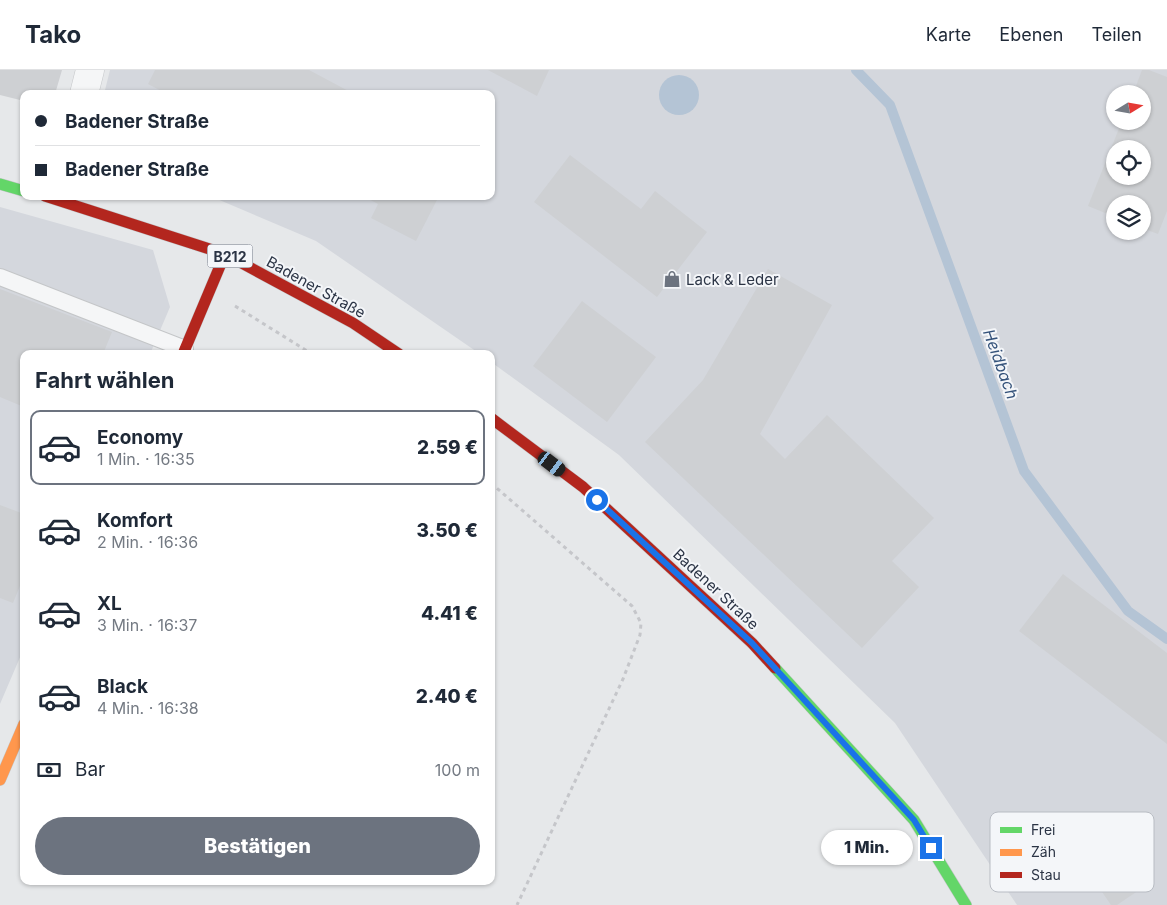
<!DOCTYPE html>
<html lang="de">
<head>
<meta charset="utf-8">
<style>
  :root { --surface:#fff; --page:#f2f2f3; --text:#1f2937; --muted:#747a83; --line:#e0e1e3; --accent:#6c737f }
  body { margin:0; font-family:Inter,sans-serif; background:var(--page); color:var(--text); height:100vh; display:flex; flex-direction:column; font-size:19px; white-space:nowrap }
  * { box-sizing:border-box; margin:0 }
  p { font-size:16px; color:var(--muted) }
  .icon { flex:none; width:28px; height:28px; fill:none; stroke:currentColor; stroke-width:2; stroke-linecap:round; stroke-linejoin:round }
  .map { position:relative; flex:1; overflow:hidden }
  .sheet { position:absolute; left:20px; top:280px; width:475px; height:535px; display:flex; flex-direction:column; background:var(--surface); border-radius:10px; box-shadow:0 1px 4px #0004 }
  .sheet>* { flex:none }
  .guide { position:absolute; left:20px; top:20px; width:475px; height:110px; border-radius:10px; box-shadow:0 1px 4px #0004; display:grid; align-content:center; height:110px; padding:0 15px; background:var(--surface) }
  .needle { width:32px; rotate:79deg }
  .tools { position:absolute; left:1106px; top:15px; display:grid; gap:10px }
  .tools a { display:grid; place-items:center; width:45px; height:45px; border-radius:50%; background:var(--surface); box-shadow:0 1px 4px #0004; font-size:25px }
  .end { position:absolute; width:22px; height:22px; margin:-11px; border:6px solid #1a73e8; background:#fff; box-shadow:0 0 0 2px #fff }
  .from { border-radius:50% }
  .bubble { position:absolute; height:35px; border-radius:18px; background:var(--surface); box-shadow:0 1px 4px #0004; font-size:16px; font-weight:800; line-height:35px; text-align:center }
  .car { position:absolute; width:15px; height:30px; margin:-15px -8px; border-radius:6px; box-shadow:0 0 4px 1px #0007; background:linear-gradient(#222 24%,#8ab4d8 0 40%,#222 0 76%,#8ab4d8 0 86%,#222 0) }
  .guide b { display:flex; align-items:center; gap:18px; height:48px; font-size:19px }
  .guide b+b { border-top:1px solid var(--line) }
  .guide i { width:12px; height:12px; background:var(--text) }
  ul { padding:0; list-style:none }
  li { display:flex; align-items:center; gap:15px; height:75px; margin:0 10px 8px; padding:0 5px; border:2px solid transparent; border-radius:10px }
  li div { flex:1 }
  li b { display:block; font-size:19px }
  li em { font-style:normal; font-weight:800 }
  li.selected { border-color:var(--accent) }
  li>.icon { width:45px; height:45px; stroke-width:1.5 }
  h2 { padding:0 15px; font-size:22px; line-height:60px }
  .pay { display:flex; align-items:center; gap:12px; height:55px; padding:0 15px; font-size:19px }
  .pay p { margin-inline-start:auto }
  .action { display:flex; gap:10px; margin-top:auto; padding:10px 15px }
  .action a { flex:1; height:58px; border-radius:30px; background:var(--accent); color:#fff; font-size:20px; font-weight:800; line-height:58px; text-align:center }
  header { display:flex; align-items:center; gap:30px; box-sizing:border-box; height:70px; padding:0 25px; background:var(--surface); border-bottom:1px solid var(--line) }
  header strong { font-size:24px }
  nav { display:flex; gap:28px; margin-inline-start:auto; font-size:18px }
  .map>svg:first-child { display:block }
  .built { fill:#d4d7dd; fill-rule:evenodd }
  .water { fill:#b4c4d5 }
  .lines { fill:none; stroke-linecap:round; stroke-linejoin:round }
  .stream { stroke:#b4c4d5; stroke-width:10 }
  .building { fill:#ced0d3; fill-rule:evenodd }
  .lane-casing { stroke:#c4c6c8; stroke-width:18 }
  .street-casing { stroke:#c4c6c8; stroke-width:29 }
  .fast-casing { stroke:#c4c6c8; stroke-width:12 }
  .slow-casing { stroke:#c4c6c8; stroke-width:12 }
  .jam-casing { stroke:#c4c6c8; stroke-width:12 }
  .path { stroke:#c5c6ca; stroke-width:3; stroke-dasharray:4 4; stroke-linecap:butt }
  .lane { stroke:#f5f6f7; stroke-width:16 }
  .street { stroke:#f5f6f7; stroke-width:28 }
  .fast { stroke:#63d668; stroke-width:11 }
  .slow { stroke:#ff974d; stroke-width:11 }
  .jam { stroke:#b3261e; stroke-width:11 }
  .route { stroke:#1a73e8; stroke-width:6 }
  .labels { text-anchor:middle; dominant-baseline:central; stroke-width:4; stroke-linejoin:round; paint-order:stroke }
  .shield { fill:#f4f6f9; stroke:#676e7b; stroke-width:1 }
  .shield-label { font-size:14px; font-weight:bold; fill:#2b3445 }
  .poi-label { font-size:15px; fill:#2b3445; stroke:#f4f6f9; text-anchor:start }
  .street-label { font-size:15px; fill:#2b3445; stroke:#f4f6f9 }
  .water-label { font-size:16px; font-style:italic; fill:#34527a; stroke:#f4f6f9 }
  .key { fill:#f4f6f9; stroke:#b8bcc3; stroke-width:1 }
  .key-label { font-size:14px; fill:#2b3445 }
</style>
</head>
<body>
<header>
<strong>Tako</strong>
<nav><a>Karte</a><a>Ebenen</a><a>Teilen</a></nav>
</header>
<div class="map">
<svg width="1167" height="835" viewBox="0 0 1167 835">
  <rect width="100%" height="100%" fill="#e6e8ea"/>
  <path class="built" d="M 110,0 L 1167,0 L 1167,835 L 1017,835 L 895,653 L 619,385 L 491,292 L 491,284 L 480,284 L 316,171 L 210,126 L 491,126 L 491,24 L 104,24 ZM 1115,24 L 1142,24 L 1142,51 L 1115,51 ZM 1115,79 L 1142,79 L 1142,106 L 1115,106 ZM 1115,134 L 1142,134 L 1142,161 L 1115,161 Z
    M 0,137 L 153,180 L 170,237 L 150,284 L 24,284 L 24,578 L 0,634 Z"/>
  <path class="water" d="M659 25a20 20 0 1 1 40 0a20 20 0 1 1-40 0Z"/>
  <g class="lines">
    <path class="stream" d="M 856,0 L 890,35 L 1024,401 L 1128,541 L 1167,569"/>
  </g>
  <path class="building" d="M 0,0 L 62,0 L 55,24 L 24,24 L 24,31 L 0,25 Z
    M 155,0 L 309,0 L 354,24 L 167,24 L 148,14 Z
    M 488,0 L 549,0 L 537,26 Z
    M 1142,0 L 1149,0 L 1167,7 L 1167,141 L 1158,164 L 1142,158 L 1142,134 L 1115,134 L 1115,147 L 1088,136 L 1122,51 L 1142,51 L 1142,24 L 1133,24 ZM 1115,79 L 1142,79 L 1142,106 L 1115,106 Z
    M 570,85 L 641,139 L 655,121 L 707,162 L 657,227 L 534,132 Z
    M 363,126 L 439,126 L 416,171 L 371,148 L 378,134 Z
    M 768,199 L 832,235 L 760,364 L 785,389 L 827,345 L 934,448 L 892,491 L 919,517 L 862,578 L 645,372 L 703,310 Z
    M 0,219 L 112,262 L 103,284 L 24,284 L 24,337 L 0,327 Z
    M 582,231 L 656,287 L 607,352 L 533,296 Z
    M 0,435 L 24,444 L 24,506 L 13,533 L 0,528 Z
    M 1063,504 L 1167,583 L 1167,674 L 1019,561 Z
    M 1118,765 L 1151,812 L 1117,835 L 1111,835 L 1081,791 Z"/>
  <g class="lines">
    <g class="lane-casing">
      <path id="lane" d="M 0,207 L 185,279"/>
    </g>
    <g class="street-casing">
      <path id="street" d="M 84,24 L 90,0"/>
    </g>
    <g class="fast-casing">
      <path id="fast" d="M 0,114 L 24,121
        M 775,598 L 914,750 L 966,835"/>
    </g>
    <g class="slow-casing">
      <path id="slow" d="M 0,710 L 24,654"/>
    </g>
    <g class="jam-casing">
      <path id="jam" d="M 45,126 L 225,184 L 353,253 L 399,284
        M 183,284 L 225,184
        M 491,348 L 583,417 L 752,573 L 775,598"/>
    </g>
    <path class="path" d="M 235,236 L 312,284
      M 491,413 L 632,536 L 641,553 L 640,565 L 623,609 L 517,835"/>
    <use href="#lane" class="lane"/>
    <use href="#street" class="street"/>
    <use href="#fast" class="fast"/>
    <use href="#slow" class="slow"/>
    <use href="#jam" class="jam"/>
  </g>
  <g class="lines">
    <path class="route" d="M 597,430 L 752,573 L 914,750 L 931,778"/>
  </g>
  <defs>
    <g id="shop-bare" transform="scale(1.35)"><path d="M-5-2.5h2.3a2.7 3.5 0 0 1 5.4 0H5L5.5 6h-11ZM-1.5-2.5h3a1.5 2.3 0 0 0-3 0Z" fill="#6c737f" stroke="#f4f6f9" stroke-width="2.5" paint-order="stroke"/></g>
  </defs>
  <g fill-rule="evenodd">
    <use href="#shop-bare" x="672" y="209"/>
  </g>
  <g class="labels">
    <rect class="shield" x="207.5" y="174.5" width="45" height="23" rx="4"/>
    <g class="shield-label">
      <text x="230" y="186">B212</text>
    </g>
    <g class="poi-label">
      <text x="686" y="209">Lack &amp; Leder</text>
    </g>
    <g class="street-label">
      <text transform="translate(316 217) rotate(29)">Badener Straße</text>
      <text transform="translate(716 519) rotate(43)">Badener Straße</text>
    </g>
    <g class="water-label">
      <text transform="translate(1001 294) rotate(70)">Heidbach</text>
    </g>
  </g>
  <rect x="990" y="742" width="164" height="80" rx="8" class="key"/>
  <rect x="1000" y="757" width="22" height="6" fill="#63d668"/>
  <rect x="1000" y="779" width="22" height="7" fill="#ff974d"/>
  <rect x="1000" y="802" width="22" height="6" fill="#b3261e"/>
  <g class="key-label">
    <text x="1031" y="765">Frei</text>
    <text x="1031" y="787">Zäh</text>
    <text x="1031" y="810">Stau</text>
  </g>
</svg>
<div class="tools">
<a><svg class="needle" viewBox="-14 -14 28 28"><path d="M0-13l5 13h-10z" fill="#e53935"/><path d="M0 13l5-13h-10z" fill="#747a83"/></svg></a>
<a><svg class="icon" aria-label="locate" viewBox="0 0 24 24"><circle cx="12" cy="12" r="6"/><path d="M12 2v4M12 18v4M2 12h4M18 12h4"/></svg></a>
<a><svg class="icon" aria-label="layers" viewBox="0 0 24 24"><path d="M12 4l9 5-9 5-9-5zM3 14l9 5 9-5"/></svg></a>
</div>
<i class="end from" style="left:597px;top:430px"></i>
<i class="end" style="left:931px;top:778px"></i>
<div class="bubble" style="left:821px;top:760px;width:92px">1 Min.</div>
<i class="car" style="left:552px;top:394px;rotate:127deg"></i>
<div class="guide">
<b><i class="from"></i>Badener Straße</b>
<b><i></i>Badener Straße</b>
</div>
<section class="sheet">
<h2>Fahrt wählen</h2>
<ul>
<li class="selected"><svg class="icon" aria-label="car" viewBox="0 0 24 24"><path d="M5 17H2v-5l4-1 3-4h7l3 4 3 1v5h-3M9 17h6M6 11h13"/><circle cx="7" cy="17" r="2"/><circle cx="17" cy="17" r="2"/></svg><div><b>Economy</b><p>1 Min. · 16:35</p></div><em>2.59 €</em></li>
<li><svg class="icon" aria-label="car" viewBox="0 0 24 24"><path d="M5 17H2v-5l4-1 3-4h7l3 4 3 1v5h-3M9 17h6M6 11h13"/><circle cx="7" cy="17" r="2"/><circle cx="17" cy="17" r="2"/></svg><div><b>Komfort</b><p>2 Min. · 16:36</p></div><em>3.50 €</em></li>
<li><svg class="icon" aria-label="car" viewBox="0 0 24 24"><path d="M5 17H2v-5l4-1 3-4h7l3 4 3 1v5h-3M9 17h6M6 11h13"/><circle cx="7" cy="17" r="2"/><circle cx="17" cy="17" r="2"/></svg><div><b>XL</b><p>3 Min. · 16:37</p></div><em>4.41 €</em></li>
<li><svg class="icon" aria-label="car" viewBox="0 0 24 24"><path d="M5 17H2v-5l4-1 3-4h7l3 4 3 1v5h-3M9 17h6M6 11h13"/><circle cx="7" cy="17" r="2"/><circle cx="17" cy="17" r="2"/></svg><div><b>Black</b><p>4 Min. · 16:38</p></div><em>2.40 €</em></li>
</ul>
<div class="pay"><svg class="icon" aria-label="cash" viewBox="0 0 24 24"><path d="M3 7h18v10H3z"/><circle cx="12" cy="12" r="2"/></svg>Bar<p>100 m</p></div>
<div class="action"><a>Bestätigen</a></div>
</section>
</div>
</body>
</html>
